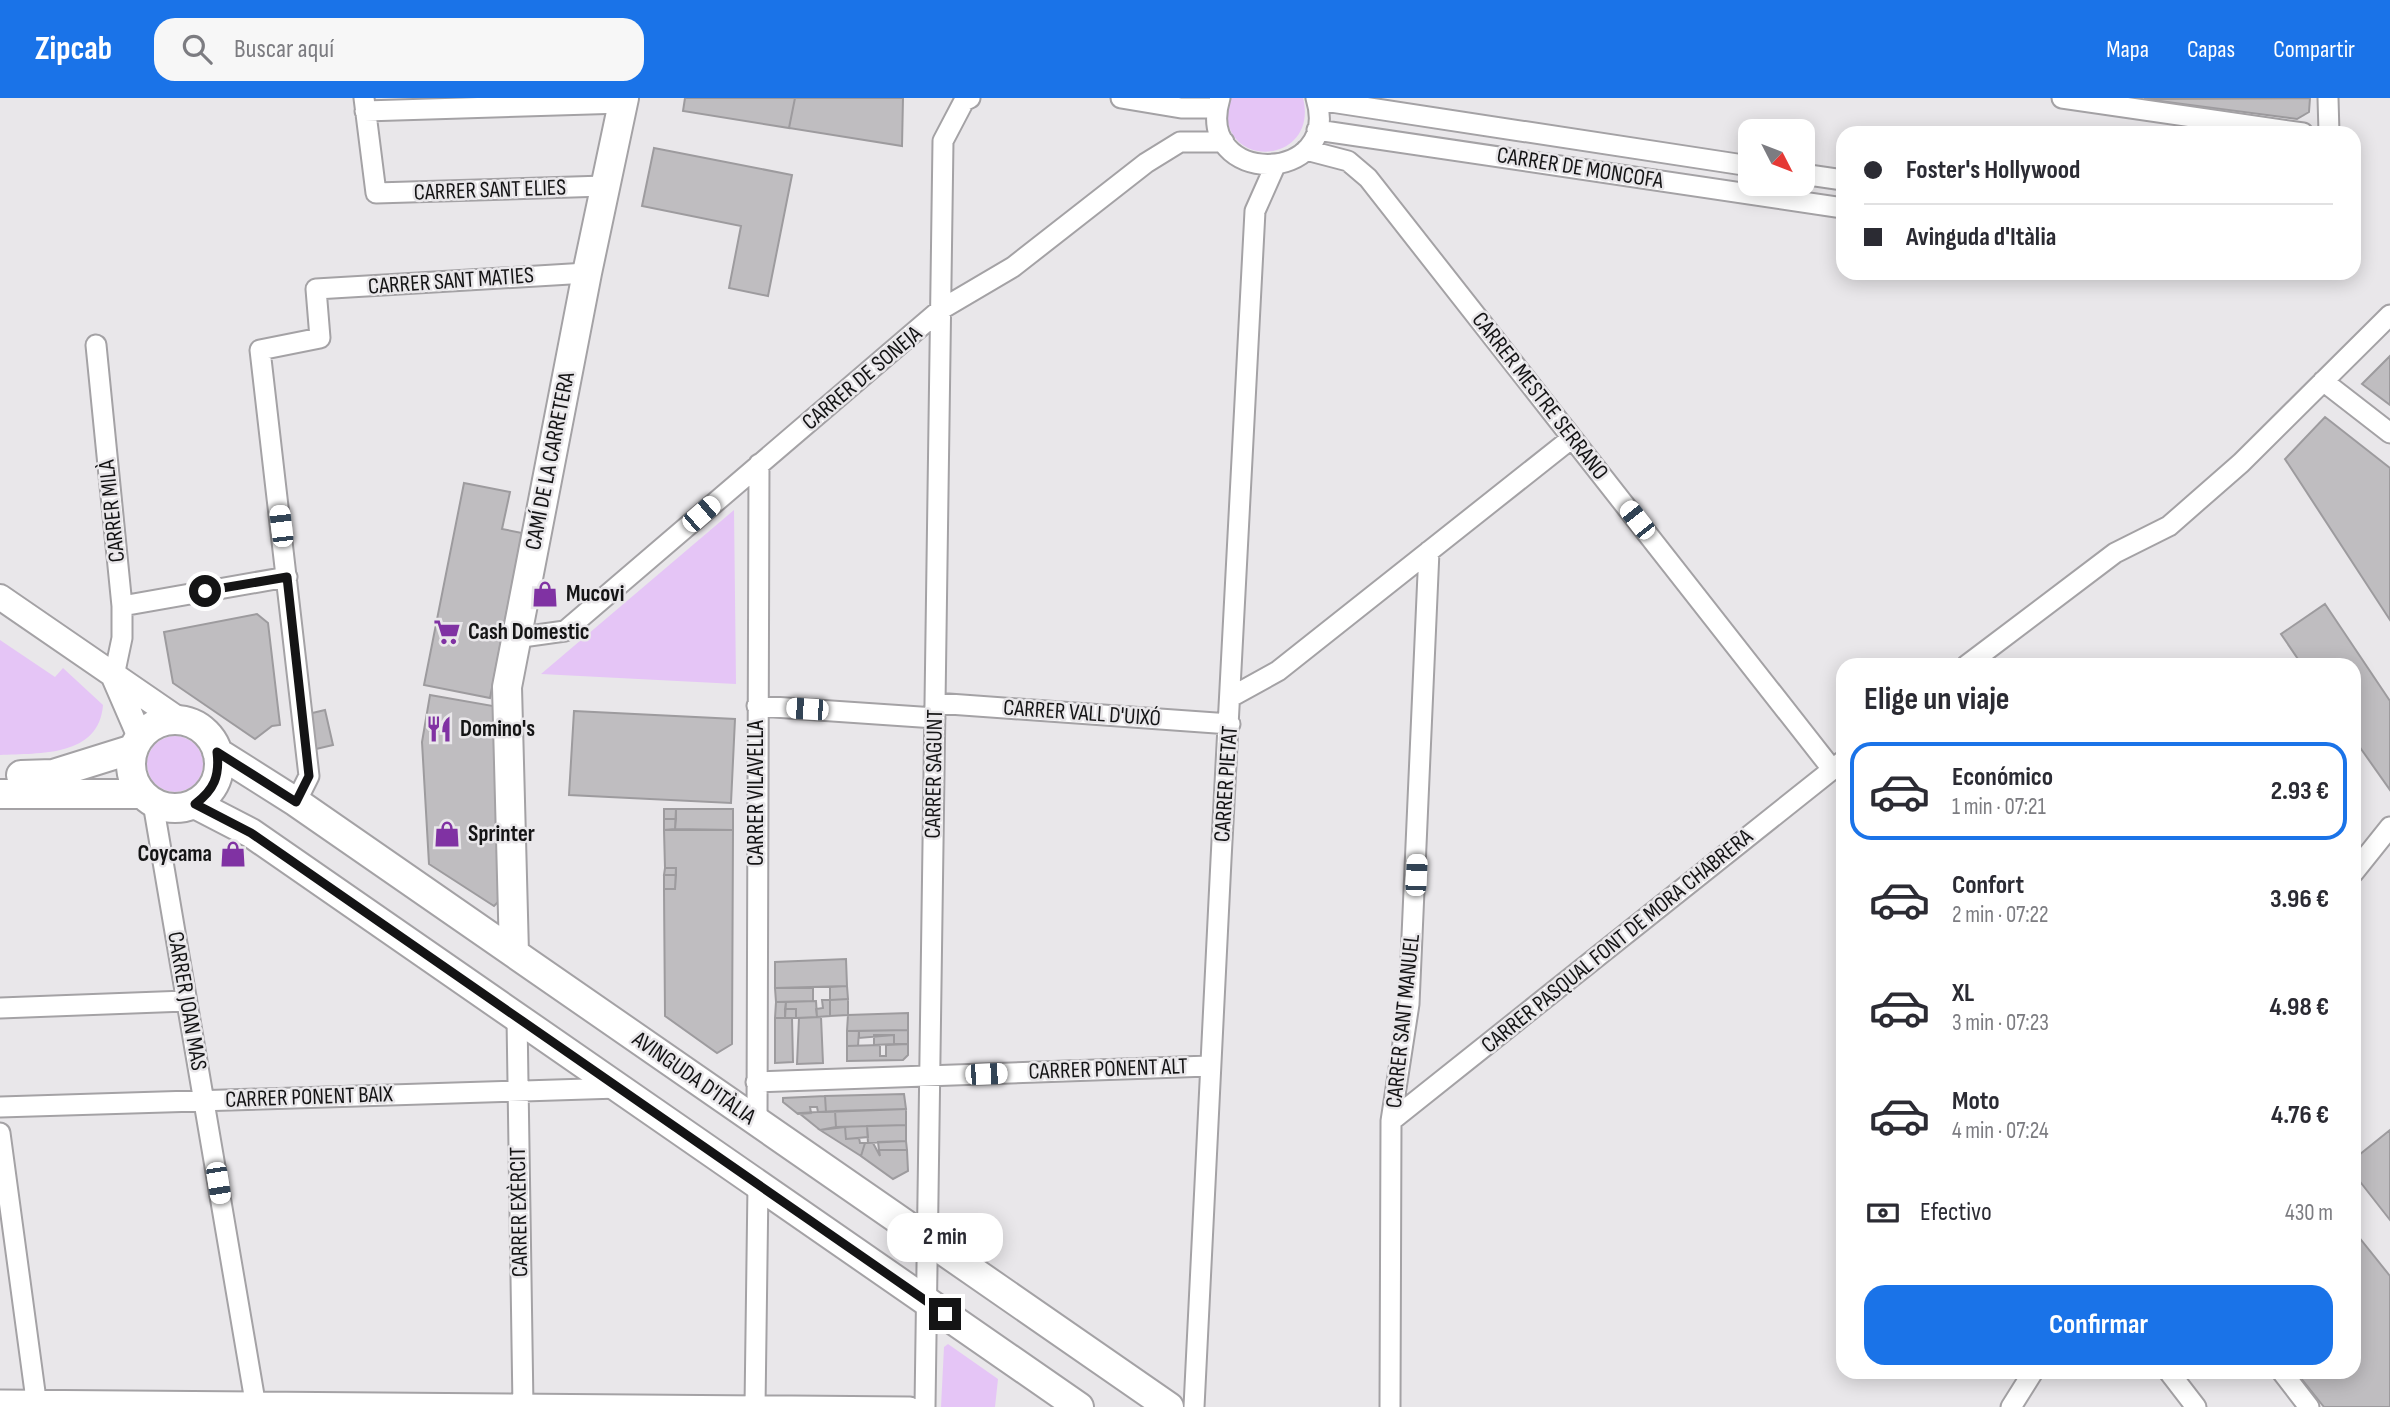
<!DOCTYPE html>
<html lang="es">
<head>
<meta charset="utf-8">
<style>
  :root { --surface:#fff; --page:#f7f7f7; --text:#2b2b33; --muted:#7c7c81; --line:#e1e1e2; --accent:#1a73e8 }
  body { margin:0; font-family:"Sofia Sans Condensed",sans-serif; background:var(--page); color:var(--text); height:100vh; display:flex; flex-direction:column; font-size:26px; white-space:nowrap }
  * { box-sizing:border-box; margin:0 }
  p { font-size:23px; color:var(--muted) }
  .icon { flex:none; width:38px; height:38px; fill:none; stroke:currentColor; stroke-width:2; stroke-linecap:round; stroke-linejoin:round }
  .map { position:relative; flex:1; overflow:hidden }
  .side { position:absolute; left:1836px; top:560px; width:525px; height:721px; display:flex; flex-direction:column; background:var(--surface); border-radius:21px; box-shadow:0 4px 18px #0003 }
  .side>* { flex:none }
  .banner { position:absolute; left:1836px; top:28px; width:525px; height:154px; border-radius:21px; box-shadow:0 4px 18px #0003; display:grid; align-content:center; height:154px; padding:0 28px; background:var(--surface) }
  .needle { width:46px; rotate:132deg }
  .controls { position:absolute; left:1738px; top:21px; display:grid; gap:14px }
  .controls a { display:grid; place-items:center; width:77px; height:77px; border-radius:14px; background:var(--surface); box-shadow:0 4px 18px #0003; font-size:35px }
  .end { position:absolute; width:32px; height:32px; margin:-16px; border:9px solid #141415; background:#fff; box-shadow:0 0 0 4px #fff }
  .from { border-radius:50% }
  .bubble { position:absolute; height:49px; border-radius:21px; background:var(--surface); box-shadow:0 4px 18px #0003; font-size:23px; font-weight:700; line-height:49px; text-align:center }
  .car { position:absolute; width:21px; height:42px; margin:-21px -10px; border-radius:9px; box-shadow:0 0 5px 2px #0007; background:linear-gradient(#fff 24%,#345 0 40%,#fff 0 76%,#345 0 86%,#fff 0) }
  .banner b { display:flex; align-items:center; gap:24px; height:66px; font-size:26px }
  .banner b+b { border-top:2px solid var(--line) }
  .banner i { width:18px; height:18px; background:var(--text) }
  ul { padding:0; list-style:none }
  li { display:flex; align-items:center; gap:21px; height:98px; margin:0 14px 10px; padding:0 14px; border:4px solid transparent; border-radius:21px }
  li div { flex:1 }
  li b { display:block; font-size:26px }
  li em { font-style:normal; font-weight:700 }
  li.active { border-color:var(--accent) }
  li>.icon { width:63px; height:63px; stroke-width:1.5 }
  h2 { padding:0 28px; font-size:32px; line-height:84px }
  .pay { display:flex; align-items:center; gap:18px; height:77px; padding:0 28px; font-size:26px }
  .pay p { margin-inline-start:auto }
  .button { display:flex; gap:14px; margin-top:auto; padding:14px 28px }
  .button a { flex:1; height:80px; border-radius:21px; background:var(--accent); color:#fff; font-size:28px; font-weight:700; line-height:80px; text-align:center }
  header { display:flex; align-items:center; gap:42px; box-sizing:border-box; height:98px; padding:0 35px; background:var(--accent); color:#fff }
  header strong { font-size:33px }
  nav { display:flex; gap:38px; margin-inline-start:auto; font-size:24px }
  .search { width:490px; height:63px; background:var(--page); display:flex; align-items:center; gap:18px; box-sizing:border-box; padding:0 24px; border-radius:21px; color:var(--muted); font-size:26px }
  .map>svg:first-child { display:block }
  .green { fill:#e5c5f6 }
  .building { fill:#bfbdc0; stroke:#9d9b9e; stroke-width:2 }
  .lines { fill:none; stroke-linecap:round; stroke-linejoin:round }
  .minor-casing { stroke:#a4a2a5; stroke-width:23 }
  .tertiary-casing { stroke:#a4a2a5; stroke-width:28 }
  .secondary-casing { stroke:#a4a2a5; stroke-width:32 }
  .minor { stroke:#fff; stroke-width:19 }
  .tertiary { stroke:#fff; stroke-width:24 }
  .secondary { stroke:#fff; stroke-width:28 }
  .route { stroke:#141415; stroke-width:9 }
  .labels { text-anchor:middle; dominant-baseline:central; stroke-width:5; stroke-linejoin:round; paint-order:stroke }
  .street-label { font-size:23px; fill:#141415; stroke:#e9e7ea }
  .poi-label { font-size:23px; font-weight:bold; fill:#141415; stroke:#e9e7ea; text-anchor:start }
</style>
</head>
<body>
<header>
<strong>Zipcab</strong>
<div class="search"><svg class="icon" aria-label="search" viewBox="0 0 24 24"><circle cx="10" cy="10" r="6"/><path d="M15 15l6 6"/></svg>Buscar aquí</div>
<nav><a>Mapa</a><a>Capas</a><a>Compartir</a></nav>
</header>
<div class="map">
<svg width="2390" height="1309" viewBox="0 0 2390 1309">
  <rect width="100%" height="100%" fill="#e9e7ea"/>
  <path class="green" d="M 1228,0 L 1303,0 C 1320,68 1214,75 1228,0 Z
    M 734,412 L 736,586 L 541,576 Z
    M 0,542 L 55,579 L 63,570 L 103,607 C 99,659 40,655 0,657 Z
    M147 666a28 28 0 1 1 56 0a28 28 0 1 1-56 0Z
    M 948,1246 L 998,1281 L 995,1309 L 941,1309 L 944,1249 Z"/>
  <path class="building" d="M 685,0 L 795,0 L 789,30 L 683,13 Z
    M 795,0 L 903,0 L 902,48 L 789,30 Z
    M 2310,0 L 2309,14 L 2297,21 L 2144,1 Z
    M 654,50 L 792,77 L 768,198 L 729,190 L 741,128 L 642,108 Z
    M 2390,258 L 2390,307 L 2362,286 Z
    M 2325,319 L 2390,370 L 2390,522 L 2285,361 Z
    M 464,385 L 510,394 L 502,431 L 522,435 L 490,600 L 424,587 Z
    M 2325,506 L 2390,603 L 2390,692 L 2354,641 L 2354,567 L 2302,567 L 2281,536 Z
    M 257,516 L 268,525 L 280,627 L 272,628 L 255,641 L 173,585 L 164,534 Z
    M 430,597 L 493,608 L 504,798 L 494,808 L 429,766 L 422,644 Z
    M 325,612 L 333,647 L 316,651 L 308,616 Z
    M 574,613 L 735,621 L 731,705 L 569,697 Z
    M 664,711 L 676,711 L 676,721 L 664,721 Z
    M 676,711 L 733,711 L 733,732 L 675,731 Z
    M 664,721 L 676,721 L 675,731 L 664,732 Z
    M 664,732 L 733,732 L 732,946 L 717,955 L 665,918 L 664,791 L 675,791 L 676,770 L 665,770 Z
    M 665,770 L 676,770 L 676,777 L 664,777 Z
    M 664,777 L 676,777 L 675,791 L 664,791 Z
    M 846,861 L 847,888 L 775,890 L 775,864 Z
    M 847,888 L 848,901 L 830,902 L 830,889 Z
    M 775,890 L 813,890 L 813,903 L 776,904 Z
    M 848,901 L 848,917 L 830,918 L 830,902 Z
    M 822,902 L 830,902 L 830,918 L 817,919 L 816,911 L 823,910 Z
    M 816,903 L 817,919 L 796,920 L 796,911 L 785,911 L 786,904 Z
    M 776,904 L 786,904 L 785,920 L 775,920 Z
    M 785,911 L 796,911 L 796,920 L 785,920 Z
    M 908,915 L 908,932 L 847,933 L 848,917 Z
    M 908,915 L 908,932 L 847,933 L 848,917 Z
    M 821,919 L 823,965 L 797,966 L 799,920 Z
    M 775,920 L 792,920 L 793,964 L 775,965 Z
    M 908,932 L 908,946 L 894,946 L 894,937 L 859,940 L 859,933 Z
    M 847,933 L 859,933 L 858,948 L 847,948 Z
    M 874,937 L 894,937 L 894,946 L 874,947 Z
    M 908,946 L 908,957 L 903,962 L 847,963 L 847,948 L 880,947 L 880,958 L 886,958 L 886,947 Z
    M 904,996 L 906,1011 L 826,1014 L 825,998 Z
    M 825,998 L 826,1014 L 818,1014 L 817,1009 L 810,1009 L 811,1015 L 798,1016 L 783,1004 L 783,1000 Z
    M 906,1011 L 906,1027 L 836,1029 L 835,1013 Z
    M 835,1013 L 836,1029 L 820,1032 L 799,1015 Z
    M 906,1027 L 906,1043 L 868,1045 L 867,1028 Z
    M 867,1028 L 868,1039 L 846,1041 L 845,1029 Z
    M 845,1029 L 846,1041 L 859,1040 L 860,1045 L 865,1045 L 861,1058 L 820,1032 Z
    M 2390,1032 L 2390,1122 L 2354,1076 L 2354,1061 Z
    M 906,1043 L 907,1052 L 879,1052 L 878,1044 Z
    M 865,1045 L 873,1045 L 880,1058 L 879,1052 L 907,1052 L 908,1073 L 893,1081 L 861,1058 Z
    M 2354,1133 L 2390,1178 L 2390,1309 L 2324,1309 L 2296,1274 L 2354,1274 Z"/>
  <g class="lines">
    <g class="minor-casing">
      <path id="minor" d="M 364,0 L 376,95 L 605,88
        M 1121,0 L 1181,10 L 1217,10
        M 1220,0 C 1193,89 1343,88 1316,0
        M 2062,0 L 2303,35
        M 2328,0 L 2329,35
        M 1318,2 L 1750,68
        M 365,13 L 623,5
        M 1317,32 L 1843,110
        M 1306,52 L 1348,63 L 1368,80 L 1832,671
        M 1802,76 L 1843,82
        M 96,247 L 122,508 L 122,540 L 114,578
        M 2323,283 L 2390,335
        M 122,508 L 287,479
        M 515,540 L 565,533 L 940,212 L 1013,169 L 1146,65 L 1180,44 L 1224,44
        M 1967,567 L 2115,455 L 2169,428 L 2241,365 L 2390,217
        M 1231,599 L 1278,573 L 1572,340
        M 935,605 L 1230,626
        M 757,608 L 935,620
        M 296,704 L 309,678 L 260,252 L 320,240 L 316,191 L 587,175
        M 153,705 L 256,1309
        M 2354,774 L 2390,729
        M 0,910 L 186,903
        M 517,920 L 523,1309
        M 756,984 L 1209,968
        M 0,1009 L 618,990
        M 757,1023 L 759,366
        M 1391,1023 L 1843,663
        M 0,1035 L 37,1309
        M 2169,1274 L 2196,1309
        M 2282,1274 L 2309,1309
        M 0,1302 L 910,1309
        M 755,1309 L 758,1087
        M 925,1309 L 943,43 L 964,3 L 970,0
        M 1194,1309 C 1211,910 1236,512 1255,113 L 1275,68
        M 1390,1309 L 1391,1023 L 1409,906 L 1429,453
        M 2011,1309 L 2033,1274"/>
    </g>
    <g class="tertiary-casing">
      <path id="tertiary" d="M 0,499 L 179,622
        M 114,579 L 140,639"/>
    </g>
    <g class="secondary-casing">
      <path id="secondary" d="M131 666a44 44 0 1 1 88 0a44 44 0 1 1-88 0Z
        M 217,654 L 296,704 L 1169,1309
        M 21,677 L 53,676 L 133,651
        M 0,696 L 142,696
        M 195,706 L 251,735 L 1079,1309
        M 514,855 L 507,589 L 587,175 L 624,0"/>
    </g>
    <use href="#minor" class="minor"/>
    <use href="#tertiary" class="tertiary"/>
    <use href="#secondary" class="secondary"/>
  </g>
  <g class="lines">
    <path class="route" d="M 205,493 L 287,479 L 309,678 L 296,704 L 217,654 C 220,678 214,692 195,706 L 251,735 L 945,1216"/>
  </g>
  <defs>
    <g id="shop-bare" transform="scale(2.1)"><path d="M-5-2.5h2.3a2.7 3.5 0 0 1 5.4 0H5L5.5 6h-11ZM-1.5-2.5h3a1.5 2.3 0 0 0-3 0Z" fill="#8032a3" stroke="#e9e7ea" stroke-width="2.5" paint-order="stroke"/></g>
    <g id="supermarket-bare" transform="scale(2.1)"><path d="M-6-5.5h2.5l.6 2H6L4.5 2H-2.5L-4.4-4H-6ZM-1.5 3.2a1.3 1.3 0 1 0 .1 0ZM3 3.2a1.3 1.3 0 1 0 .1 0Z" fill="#8032a3" stroke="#e9e7ea" stroke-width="2.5" paint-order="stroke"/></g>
    <g id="restaurant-bare" transform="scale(2.1)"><path d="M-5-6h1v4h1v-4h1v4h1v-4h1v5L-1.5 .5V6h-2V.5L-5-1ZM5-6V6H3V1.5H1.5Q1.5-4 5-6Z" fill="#8032a3" stroke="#e9e7ea" stroke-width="2.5" paint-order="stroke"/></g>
  </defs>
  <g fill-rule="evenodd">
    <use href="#shop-bare" x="545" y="496"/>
    <use href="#supermarket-bare" x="447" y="534"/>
    <use href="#restaurant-bare" x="439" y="631"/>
    <use href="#shop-bare" x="447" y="736"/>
    <use href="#shop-bare" x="233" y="756"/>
  </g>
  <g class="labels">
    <g class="street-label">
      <text transform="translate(1580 70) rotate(9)">CARRER DE MONCOFA</text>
      <text transform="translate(490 92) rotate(-2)">CARRER SANT ELIES</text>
      <text transform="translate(451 183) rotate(-4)">CARRER SANT MATIES</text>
      <text transform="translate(862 280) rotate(-40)">CARRER DE SONEJA</text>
      <text transform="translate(1540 298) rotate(52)">CARRER MESTRE SERRANO</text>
      <text transform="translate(550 363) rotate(-79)">CAMÍ DE LA CARRETERA</text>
      <text transform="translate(112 413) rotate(-96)">CARRER MILÀ</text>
      <text transform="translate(1082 615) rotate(4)">CARRER VALL D'UIXÓ</text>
      <text transform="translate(934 676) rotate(-89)">CARRER SAGUNT</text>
      <text transform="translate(1226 686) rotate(-86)">CARRER PIETAT</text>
      <text transform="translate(756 695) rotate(-90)">CARRER VILAVELLA</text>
      <text transform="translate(1617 843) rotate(-39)">CARRER PASQUAL FONT DE MORA CHABRERA</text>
      <text transform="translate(187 903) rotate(80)">CARRER JOAN MAS</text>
      <text transform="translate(1403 923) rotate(-84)">CARRER SANT MANUEL</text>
      <text transform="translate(1108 971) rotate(-2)">CARRER PONENT ALT</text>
      <text transform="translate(694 980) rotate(35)">AVINGUDA D'ITÀLIA</text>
      <text transform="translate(309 999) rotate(-2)">CARRER PONENT BAIX</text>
      <text transform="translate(519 1114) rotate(-91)">CARRER EXÈRCIT</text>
    </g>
    <g class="poi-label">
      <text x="566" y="496">Mucovi</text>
      <text x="468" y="534">Cash Domestic</text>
      <text x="460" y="631">Domino's</text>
      <text x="468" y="736">Sprinter</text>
      <text x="212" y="756" text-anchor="end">Coycama</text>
    </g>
  </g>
</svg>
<div class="controls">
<a><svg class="needle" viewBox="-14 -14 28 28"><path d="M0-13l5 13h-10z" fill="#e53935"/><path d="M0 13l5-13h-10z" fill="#7c7c81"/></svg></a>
</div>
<i class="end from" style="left:205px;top:493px"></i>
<i class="end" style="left:945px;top:1216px"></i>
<div class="bubble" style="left:887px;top:1115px;width:116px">2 min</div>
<i class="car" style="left:701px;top:416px;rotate:49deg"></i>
<i class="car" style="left:1637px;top:422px;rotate:322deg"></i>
<i class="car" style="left:281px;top:428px;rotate:353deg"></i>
<i class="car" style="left:807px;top:611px;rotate:274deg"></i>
<i class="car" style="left:1416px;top:777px;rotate:3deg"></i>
<i class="car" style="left:986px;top:976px;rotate:88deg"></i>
<i class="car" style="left:218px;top:1085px;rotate:171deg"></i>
<div class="banner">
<b><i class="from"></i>Foster's Hollywood</b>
<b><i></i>Avinguda d'Itàlia</b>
</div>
<section class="side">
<h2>Elige un viaje</h2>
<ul>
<li class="active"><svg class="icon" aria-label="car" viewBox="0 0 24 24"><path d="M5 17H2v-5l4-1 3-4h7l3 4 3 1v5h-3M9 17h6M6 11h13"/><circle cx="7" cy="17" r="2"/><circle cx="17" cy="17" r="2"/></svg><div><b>Económico</b><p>1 min · 07:21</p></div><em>2.93 €</em></li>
<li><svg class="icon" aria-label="car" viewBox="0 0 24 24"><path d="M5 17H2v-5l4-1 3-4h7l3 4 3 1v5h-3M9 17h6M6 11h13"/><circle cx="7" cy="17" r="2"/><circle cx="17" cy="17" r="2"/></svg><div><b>Confort</b><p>2 min · 07:22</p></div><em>3.96 €</em></li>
<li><svg class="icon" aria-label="car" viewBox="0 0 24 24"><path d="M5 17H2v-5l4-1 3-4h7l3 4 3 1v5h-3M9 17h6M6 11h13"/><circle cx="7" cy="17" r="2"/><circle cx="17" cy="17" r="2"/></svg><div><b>XL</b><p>3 min · 07:23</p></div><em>4.98 €</em></li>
<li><svg class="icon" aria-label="car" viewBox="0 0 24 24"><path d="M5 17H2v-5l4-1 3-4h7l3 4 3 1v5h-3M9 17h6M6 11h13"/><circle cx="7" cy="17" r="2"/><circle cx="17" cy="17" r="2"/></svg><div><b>Moto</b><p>4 min · 07:24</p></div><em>4.76 €</em></li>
</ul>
<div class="pay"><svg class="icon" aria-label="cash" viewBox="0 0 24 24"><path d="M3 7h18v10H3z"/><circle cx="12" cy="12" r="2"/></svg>Efectivo<p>430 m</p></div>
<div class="button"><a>Confirmar</a></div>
</section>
</div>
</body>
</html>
